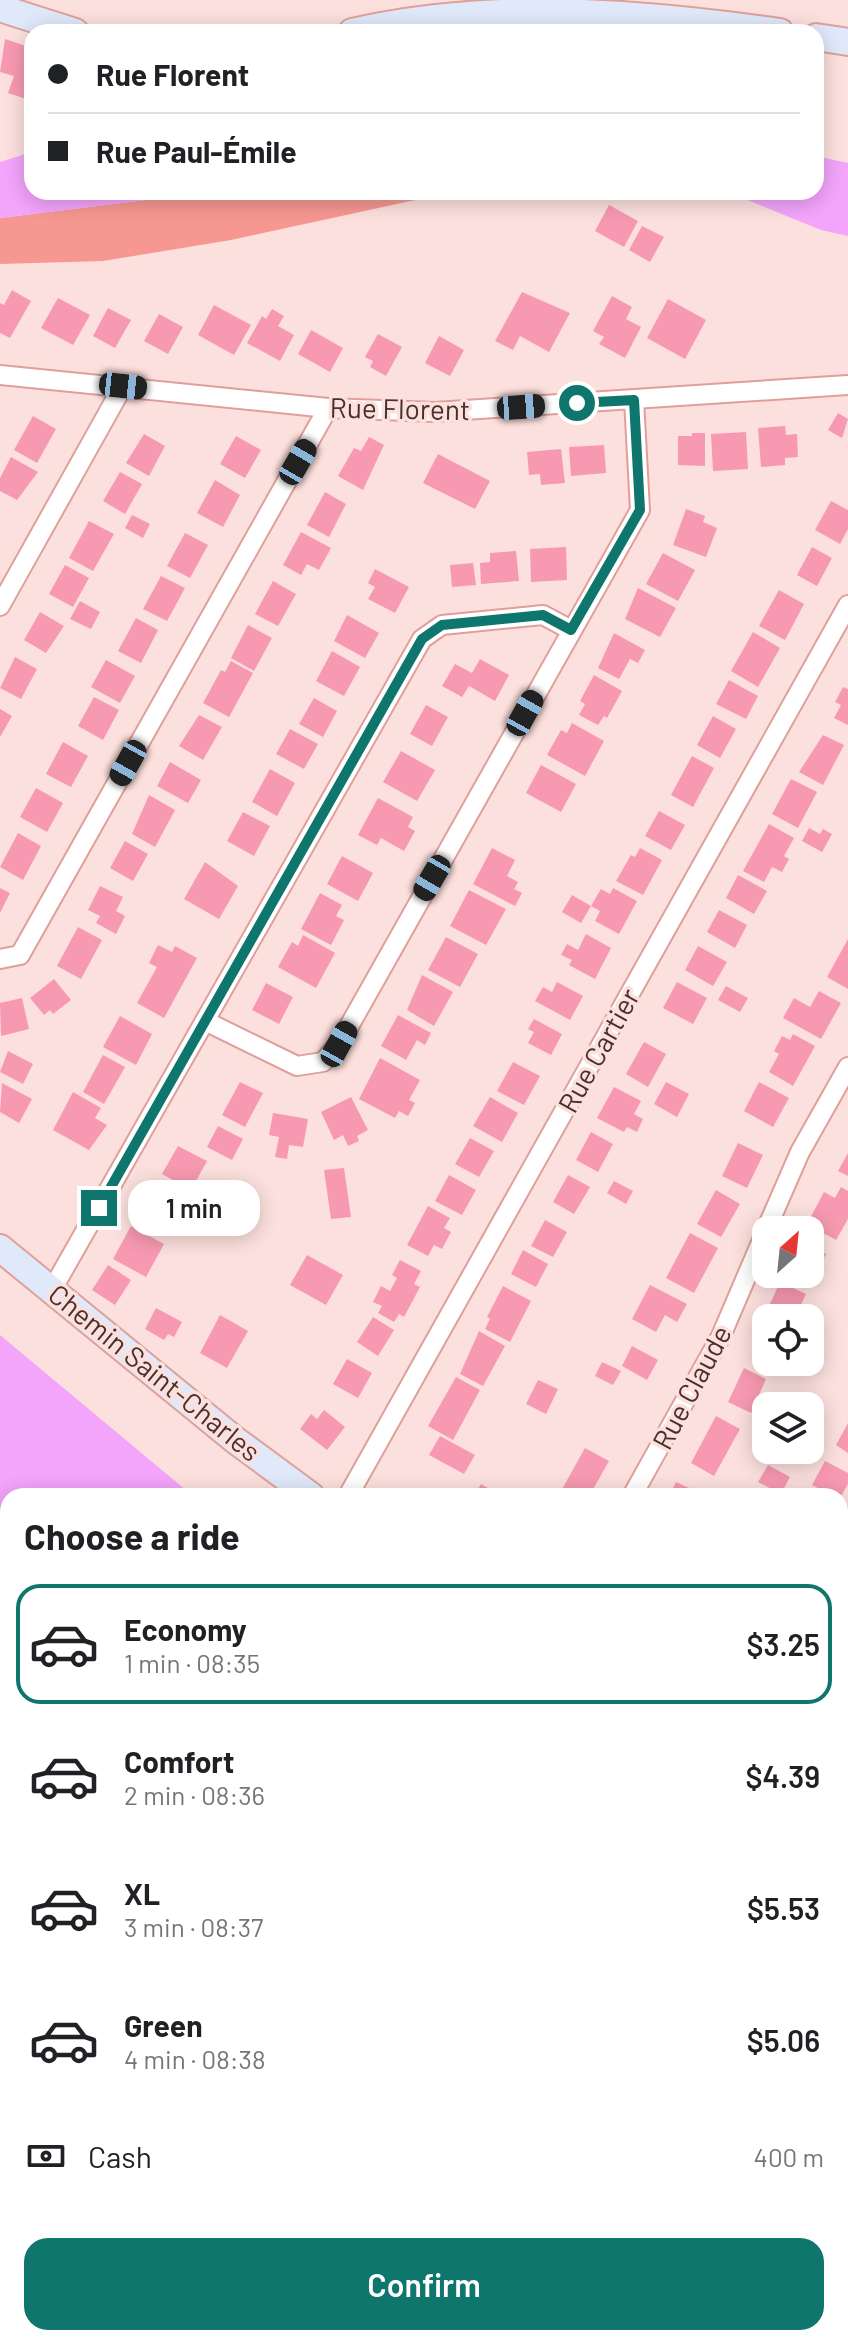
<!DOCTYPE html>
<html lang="en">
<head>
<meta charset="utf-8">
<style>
  :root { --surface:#fff; --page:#f6f6f6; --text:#202124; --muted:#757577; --line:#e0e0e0; --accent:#0f766e }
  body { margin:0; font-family:Barlow,sans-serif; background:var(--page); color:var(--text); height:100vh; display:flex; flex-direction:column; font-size:30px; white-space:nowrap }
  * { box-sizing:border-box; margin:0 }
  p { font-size:26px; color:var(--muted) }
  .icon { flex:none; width:44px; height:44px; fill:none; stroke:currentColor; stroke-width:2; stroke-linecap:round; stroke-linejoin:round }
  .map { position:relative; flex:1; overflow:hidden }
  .sheet { position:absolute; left:0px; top:1488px; width:848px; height:858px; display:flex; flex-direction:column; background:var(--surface); border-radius:24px 24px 0 0; box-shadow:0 4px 20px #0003 }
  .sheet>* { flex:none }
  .banner { position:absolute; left:24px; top:24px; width:800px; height:176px; border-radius:24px; box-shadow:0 4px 20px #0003; display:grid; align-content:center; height:176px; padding:0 24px; background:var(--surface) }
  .needle { width:52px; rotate:27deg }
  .controls { position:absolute; left:752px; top:1216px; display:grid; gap:16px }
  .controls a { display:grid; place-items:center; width:72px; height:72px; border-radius:16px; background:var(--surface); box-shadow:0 4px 20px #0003; font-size:40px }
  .end { position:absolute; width:36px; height:36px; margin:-18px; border:10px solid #0f766e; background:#fff; box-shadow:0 0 0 4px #fff }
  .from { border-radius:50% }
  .bubble { position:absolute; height:56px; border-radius:24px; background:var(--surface); box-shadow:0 4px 20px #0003; font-size:26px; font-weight:600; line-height:56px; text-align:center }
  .car { position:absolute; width:24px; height:48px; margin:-24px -12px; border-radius:10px; box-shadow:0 0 6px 2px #0007; background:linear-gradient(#222 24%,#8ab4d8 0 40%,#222 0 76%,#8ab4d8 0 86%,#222 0) }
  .banner b { display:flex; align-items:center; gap:28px; height:76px; font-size:30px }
  .banner b+b { border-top:2px solid var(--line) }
  .banner i { width:20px; height:20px; background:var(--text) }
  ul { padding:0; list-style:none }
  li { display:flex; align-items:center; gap:24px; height:120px; margin:0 16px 12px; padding:0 8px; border:4px solid transparent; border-radius:24px }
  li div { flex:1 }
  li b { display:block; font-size:30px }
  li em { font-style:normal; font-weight:600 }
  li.active { border-color:var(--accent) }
  li>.icon { width:72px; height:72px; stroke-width:1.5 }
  h2 { padding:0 24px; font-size:36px; line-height:96px }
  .pay { display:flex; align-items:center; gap:20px; height:88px; padding:0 24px; font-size:30px }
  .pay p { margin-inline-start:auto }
  .cta { display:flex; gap:16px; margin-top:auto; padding:16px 24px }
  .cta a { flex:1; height:92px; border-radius:24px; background:var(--accent); color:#fff; font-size:32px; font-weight:600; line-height:92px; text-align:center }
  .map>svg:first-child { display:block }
  .forest { fill:#f79792 }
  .water { fill:#f3a4fb }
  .building { fill:#f799b1 }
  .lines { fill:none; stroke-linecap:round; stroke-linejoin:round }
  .street-casing { stroke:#e09f9a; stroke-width:22 }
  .secondary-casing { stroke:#e09f9a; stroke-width:30 }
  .street { stroke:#fff; stroke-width:18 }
  .secondary { stroke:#e0e9fa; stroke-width:26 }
  .route { stroke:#0f766e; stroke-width:10 }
  .labels { text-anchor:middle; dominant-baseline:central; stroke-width:7; stroke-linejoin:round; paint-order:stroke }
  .street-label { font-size:28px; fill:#492f2d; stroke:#fce0dd }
</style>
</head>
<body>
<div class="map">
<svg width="848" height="2345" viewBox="0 0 848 2345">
  <rect width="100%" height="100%" fill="#fce0dd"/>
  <path class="forest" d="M 209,192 L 452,192 L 231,240 L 103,261 L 0,264 L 0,218 Z"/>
  <path class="water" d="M 32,152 L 32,192 L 209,192 L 0,218 L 0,162 Z
    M 816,156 L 848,163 L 848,236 L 821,230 L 728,192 L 816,192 Z
    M 0,1335 L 193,1496 L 8,1496 L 8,2338 L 840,2338 L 840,1860 L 848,1864 L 848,2345 L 0,2345 Z"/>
  <path class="building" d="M 5,39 L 32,48 L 32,101 L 8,93 L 14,76 L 0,72 Z
    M 609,205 L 638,221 L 624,247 L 595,231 Z
    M 642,226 L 664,237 L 650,262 L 629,250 Z
    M 12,290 L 31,301 L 10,338 L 0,333 L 0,303 L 4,305 Z
    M 522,292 L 570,313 L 549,352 L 520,336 L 513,350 L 495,341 Z
    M 612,296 L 632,307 L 626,319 L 641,327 L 625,358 L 599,344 L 604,337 L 593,331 Z
    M 58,298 L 90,315 L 73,345 L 41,328 Z
    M 668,299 L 706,320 L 685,359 L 647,338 Z
    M 214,305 L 251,325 L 234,355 L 198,335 Z
    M 108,308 L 131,320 L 115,348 L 93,336 Z
    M 272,309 L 284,316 L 278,326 L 294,335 L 280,361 L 247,343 L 262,316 L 266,319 Z
    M 159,314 L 183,327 L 168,354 L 144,341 Z
    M 311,330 L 343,348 L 330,372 L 298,354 Z
    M 378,334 L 402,347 L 386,376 L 370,367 L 373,361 L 365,357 Z
    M 439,336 L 464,350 L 450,376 L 425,363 Z
    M 838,413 L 848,419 L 842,438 L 828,430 Z
    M 33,416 L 56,429 L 37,463 L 14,450 Z
    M 785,426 L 786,435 L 797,434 L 798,457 L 785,458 L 785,465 L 761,467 L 758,428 Z
    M 746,432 L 748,469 L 713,471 L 711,434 Z
    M 692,433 L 705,433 L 705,466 L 678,465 L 678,436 L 692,436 Z
    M 144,434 L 165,446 L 149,476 L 126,463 Z
    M 236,436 L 261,450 L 245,478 L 220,464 Z
    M 369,437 L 384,445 L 363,490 L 338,476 L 354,448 L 361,451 Z
    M 604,445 L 606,473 L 571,476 L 569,447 Z
    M 561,449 L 565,483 L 541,485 L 540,474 L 529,475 L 527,452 Z
    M 438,454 L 490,481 L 475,509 L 423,483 Z
    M 11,457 L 38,472 L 17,500 L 0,491 L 0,478 Z
    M 120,472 L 142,484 L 125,514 L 103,501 Z
    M 215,480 L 240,495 L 223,527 L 197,513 Z
    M 325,492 L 346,504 L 329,537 L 307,525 Z
    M 831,501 L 848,510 L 848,529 L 840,544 L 815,530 Z
    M 686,509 L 705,516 L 703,522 L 717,528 L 706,557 L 673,545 Z
    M 132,515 L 150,524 L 143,538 L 125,528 Z
    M 89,521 L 114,534 L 93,571 L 69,558 Z
    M 301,532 L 331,548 L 319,570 L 307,564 L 301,575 L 283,565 Z
    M 185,533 L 208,545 L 190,578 L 167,566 Z
    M 566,547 L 567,580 L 531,582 L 530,549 Z
    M 812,547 L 832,558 L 817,586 L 797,575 Z
    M 516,551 L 519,581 L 481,584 L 480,563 L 490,562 L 490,553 Z
    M 663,553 L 695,570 L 678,601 L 646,584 Z
    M 473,563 L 476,585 L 452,587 L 450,565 Z
    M 65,565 L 89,578 L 73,607 L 49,594 Z
    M 375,569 L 409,587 L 395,613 L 368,599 L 375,587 L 368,583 Z
    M 161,576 L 185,588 L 167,621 L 143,609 Z
    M 273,581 L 296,594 L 278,626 L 255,614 Z
    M 638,588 L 676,608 L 660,637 L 625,619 Z
    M 779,590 L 804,604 L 785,640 L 759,626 Z
    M 80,601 L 100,612 L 91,629 L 70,619 Z
    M 40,612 L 64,626 L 46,653 L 24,640 Z
    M 347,615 L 379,633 L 365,658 L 334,641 Z
    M 136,618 L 158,630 L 141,663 L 118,651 Z
    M 248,625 L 272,638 L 254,671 L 231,658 Z
    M 753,632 L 780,648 L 758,687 L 731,671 Z
    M 614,633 L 645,650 L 638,663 L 630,659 L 619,679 L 598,668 Z
    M 332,651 L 360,667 L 344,696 L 316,681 Z
    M 15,657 L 37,669 L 21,699 L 0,688 Z
    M 480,659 L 509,675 L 495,701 L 469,686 L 462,697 L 442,686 L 455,664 L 472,673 Z
    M 106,660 L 135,676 L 120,703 L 91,687 Z
    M 231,661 L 253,673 L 229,717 L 203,703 L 221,670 L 225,672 Z
    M 594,675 L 622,691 L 607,718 L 604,716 L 598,725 L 579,715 L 585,704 L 580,701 Z
    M 729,680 L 758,696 L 746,719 L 716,704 Z
    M 843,687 L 848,689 L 848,725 L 834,718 L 841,705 L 835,702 Z
    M 94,697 L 119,710 L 103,740 L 78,726 Z
    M 314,698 L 337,711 L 323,737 L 299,724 Z
    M 426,705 L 448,717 L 432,746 L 410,734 Z
    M 0,709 L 12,716 L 0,737 Z
    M 199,715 L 222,727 L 203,760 L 179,746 Z
    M 713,716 L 736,729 L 720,758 L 697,745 Z
    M 572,723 L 604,741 L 585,776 L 547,755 L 561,730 L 567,733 Z
    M 290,729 L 318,744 L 304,769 L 276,754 Z
    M 823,735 L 844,745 L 823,785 L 799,772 Z
    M 63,742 L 88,756 L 71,787 L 46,774 Z
    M 401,751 L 435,770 L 417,801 L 383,782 Z
    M 692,756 L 714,768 L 693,807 L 671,795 Z
    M 170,762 L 201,780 L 188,803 L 157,786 Z
    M 541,765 L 576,784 L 561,812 L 526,793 Z
    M 270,769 L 295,783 L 277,816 L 252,802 Z
    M 791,779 L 817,792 L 798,828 L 772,814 Z
    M 36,788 L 63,803 L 47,832 L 20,817 Z
    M 149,795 L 175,810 L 155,847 L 132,834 Z
    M 378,798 L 413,817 L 408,827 L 415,831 L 404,851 L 381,838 L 377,845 L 358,835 Z
    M 659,811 L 685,825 L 671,850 L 645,836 Z
    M 243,812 L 270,826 L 254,856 L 227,841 Z
    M 769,824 L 794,838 L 784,856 L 789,859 L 782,872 L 772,867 L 764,882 L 743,871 Z
    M 809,828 L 820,834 L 823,829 L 832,834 L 822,852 L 802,841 Z
    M 18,833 L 41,846 L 23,880 L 0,867 Z
    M 125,841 L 148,854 L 133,881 L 110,868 Z
    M 492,848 L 515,860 L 507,876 L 518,882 L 514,889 L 522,893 L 515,906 L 473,884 Z
    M 640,848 L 662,860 L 643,895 L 616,881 L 631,855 L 635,857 Z
    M 342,856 L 373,873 L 358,901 L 327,884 Z
    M 205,862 L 238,886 L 219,919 L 184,899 Z
    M 738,875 L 767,891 L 754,914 L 726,898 Z
    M 100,886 L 123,897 L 116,911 L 125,916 L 116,934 L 96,923 L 100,916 L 88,910 Z
    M 0,888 L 10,893 L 0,913 Z
    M 613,888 L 637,901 L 619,934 L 595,921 L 600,911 L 591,906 L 601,889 L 610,894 Z
    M 469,890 L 506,909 L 486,945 L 450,926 Z
    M 320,893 L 342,905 L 336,916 L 344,920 L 331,945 L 301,929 Z
    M 572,895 L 591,906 L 581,923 L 562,912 Z
    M 719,910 L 747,925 L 735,948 L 707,932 Z
    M 78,927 L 102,940 L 81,979 L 57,966 Z
    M 586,934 L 611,948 L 595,979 L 569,965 L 572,960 L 561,955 L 567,944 L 578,950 Z
    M 303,935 L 335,953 L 316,988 L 278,967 L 292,942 L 298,946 Z
    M 446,937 L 478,954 L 460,987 L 428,970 Z
    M 848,939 L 848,989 L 827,977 Z
    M 158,945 L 172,952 L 175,946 L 197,958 L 164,1018 L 137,1003 L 157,967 L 149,963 Z
    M 698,946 L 727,962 L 713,986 L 685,970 Z
    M 422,975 L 453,992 L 434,1026 L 407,1010 Z
    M 54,979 L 71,1000 L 53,1014 L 50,1010 L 44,1015 L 30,998 Z
    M 557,982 L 583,996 L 570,1020 L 535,1001 L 543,987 L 552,992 Z
    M 677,982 L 707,998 L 693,1024 L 663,1008 Z
    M 266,983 L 293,997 L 279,1024 L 252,1010 Z
    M 726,986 L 748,998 L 740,1012 L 718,1000 Z
    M 819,991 L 841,1003 L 821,1039 L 783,1018 L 794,998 L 810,1007 Z
    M 22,998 L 29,1029 L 1,1036 L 0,1003 Z
    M 398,1015 L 431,1033 L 425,1045 L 417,1040 L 406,1060 L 381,1046 Z
    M 120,1016 L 152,1034 L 136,1065 L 103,1047 Z
    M 534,1019 L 562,1034 L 551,1055 L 528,1043 L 534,1032 L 528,1029 Z
    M 793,1034 L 815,1046 L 793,1086 L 769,1072 L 779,1054 L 774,1051 L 782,1036 L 790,1040 Z
    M 644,1042 L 666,1054 L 648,1087 L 626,1074 Z
    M 8,1051 L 33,1064 L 23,1084 L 0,1072 Z
    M 103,1055 L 125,1067 L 104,1104 L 83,1092 Z
    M 380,1058 L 420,1080 L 409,1100 L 415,1103 L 408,1116 L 399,1111 L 395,1118 L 359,1099 Z
    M 513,1062 L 540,1076 L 524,1105 L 497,1091 Z
    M 240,1082 L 263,1093 L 245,1127 L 222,1115 Z
    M 666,1082 L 689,1094 L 677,1117 L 654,1104 Z
    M 759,1082 L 789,1098 L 773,1127 L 744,1111 Z
    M 2,1083 L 32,1099 L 19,1123 L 0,1112 Z
    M 614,1087 L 641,1101 L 634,1114 L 643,1119 L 637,1132 L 627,1127 L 624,1132 L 597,1118 Z
    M 73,1092 L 101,1108 L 95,1118 L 107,1125 L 89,1150 L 53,1130 Z
    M 351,1097 L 368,1130 L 357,1136 L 359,1141 L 348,1146 L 343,1135 L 334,1140 L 321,1112 Z
    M 490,1097 L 518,1113 L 502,1142 L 473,1126 Z
    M 273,1113 L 308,1119 L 303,1147 L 289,1145 L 287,1159 L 275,1157 L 279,1137 L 269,1135 Z
    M 218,1126 L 243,1139 L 232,1160 L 207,1147 Z
    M 591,1132 L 613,1144 L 598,1172 L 576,1160 Z
    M 470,1138 L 494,1151 L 479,1177 L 455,1164 Z
    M 738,1143 L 763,1155 L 747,1188 L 722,1176 Z
    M 178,1146 L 207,1161 L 191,1190 L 162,1174 Z
    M 848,1153 L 848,1176 L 838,1171 Z
    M 344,1168 L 351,1217 L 331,1219 L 324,1170 Z
    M 449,1175 L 476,1190 L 462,1215 L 435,1201 Z
    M 568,1175 L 590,1187 L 574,1214 L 553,1202 Z
    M 614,1181 L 633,1191 L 626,1204 L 607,1193 Z
    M 156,1186 L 189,1204 L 171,1236 L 139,1218 Z
    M 841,1187 L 848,1191 L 848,1219 L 836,1240 L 807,1224 L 824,1192 L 835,1198 Z
    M 716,1190 L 740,1204 L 721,1237 L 697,1224 Z
    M 428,1206 L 450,1218 L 444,1228 L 451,1232 L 442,1249 L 434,1245 L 428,1256 L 407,1245 Z
    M 545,1220 L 567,1232 L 553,1257 L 531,1246 Z
    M 131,1226 L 164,1244 L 146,1277 L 113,1259 Z
    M 690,1233 L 718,1248 L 694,1293 L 666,1278 Z
    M 810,1245 L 826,1254 L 808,1287 L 784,1274 L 810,1274 Z
    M 523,1250 L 548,1264 L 536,1287 L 511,1274 Z
    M 307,1255 L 343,1275 L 326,1305 L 290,1285 Z
    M 400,1260 L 421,1271 L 414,1284 L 420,1287 L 404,1317 L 399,1314 L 394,1322 L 378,1313 L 382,1306 L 373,1302 L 381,1286 L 390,1291 L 397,1278 L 392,1275 Z
    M 108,1265 L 131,1280 L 115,1305 L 92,1290 Z
    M 780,1282 L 806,1294 L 795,1318 L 764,1317 Z
    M 650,1285 L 687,1304 L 677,1322 L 665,1315 L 656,1332 L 632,1319 Z
    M 503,1286 L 531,1301 L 510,1342 L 485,1329 L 490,1319 L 487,1317 Z
    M 156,1308 L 182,1322 L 174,1337 L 168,1334 L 164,1340 L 145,1329 Z
    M 220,1315 L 248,1331 L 227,1368 L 200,1353 Z
    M 373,1317 L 394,1330 L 378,1356 L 357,1342 Z
    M 479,1331 L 505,1346 L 483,1386 L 460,1374 Z
    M 632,1346 L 658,1360 L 647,1380 L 622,1366 Z
    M 347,1359 L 372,1373 L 358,1398 L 333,1384 Z
    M 602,1362 L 621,1371 L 613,1385 L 595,1376 Z
    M 744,1368 L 766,1379 L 751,1413 L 728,1402 Z
    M 456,1377 L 480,1390 L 453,1440 L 428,1426 Z
    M 538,1380 L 558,1389 L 546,1414 L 526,1404 Z
    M 324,1410 L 345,1427 L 327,1450 L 300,1429 L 311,1414 L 317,1419 Z
    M 716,1416 L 740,1429 L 714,1476 L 691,1463 Z
    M 848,1423 L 848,1453 L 836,1445 Z
    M 440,1436 L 475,1455 L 464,1474 L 429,1455 Z
    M 585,1448 L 609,1461 L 591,1493 L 586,1490 L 582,1496 L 569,1496 L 561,1491 Z
    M 825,1461 L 848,1473 L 848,1484 L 841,1496 L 834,1496 L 812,1485 Z
    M 768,1465 L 790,1477 L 781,1494 L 758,1482 Z
    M 676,1482 L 700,1493 L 699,1496 L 669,1496 Z
    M 481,1484 L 502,1496 L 474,1496 Z
    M 840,1612 L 848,1616 L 845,1644 L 840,1641 Z
    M 840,1715 L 848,1719 L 840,1737 Z"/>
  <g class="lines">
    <g class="street-casing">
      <path id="street" d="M 0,375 L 328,408 L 435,412 L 848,385
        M 0,606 L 123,386
        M 0,959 L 20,955 L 328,408
        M 205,1021 L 297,1066 L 323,1062 L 339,1044 L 640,510 L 634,400
        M 766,1230 L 800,1152 L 848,1067
        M 53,1288 L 422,639 L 442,625 L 543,615 L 571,630
        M 348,1496 L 848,605
        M 632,1496 L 721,1336 L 766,1231"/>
    </g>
    <g class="secondary-casing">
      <path id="secondary" d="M 0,8 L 75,32
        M 352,32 C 492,0 638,12 780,32
        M 816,37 L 848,42
        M 0,1248 L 235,1440 L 311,1496
        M 840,1795 L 848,1798"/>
    </g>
    <use href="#street" class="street"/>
    <use href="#secondary" class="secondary"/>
  </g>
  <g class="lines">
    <path class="route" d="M 99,1208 L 422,639 L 442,625 L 543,615 L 571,630 L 640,510 L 634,400 L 577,403"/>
  </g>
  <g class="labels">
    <g class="street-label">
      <text transform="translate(400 408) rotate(1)">Rue Florent</text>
      <text transform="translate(598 1050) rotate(-61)">Rue Cartier</text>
      <text transform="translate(155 1372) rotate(39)">Chemin Saint-Charles</text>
      <text transform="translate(691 1387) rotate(-62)">Rue Claude</text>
    </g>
  </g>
</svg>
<div class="controls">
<a><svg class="needle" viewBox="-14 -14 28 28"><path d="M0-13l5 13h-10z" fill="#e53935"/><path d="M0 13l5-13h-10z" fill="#757577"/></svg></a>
<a><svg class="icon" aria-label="locate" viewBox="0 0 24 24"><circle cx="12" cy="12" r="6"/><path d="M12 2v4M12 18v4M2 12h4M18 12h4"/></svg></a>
<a><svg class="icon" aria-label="layers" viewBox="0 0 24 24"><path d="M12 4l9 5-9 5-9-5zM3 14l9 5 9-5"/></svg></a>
</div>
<i class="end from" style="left:577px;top:403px"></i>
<i class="end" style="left:99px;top:1208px"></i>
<div class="bubble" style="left:128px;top:1180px;width:132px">1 min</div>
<i class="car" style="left:123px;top:386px;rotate:96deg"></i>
<i class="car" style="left:521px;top:407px;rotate:86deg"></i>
<i class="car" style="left:298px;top:462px;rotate:30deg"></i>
<i class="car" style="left:525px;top:713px;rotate:29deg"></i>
<i class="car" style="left:128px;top:763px;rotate:209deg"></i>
<i class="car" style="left:432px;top:878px;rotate:210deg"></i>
<i class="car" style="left:339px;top:1044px;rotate:29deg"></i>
<div class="banner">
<b><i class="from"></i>Rue Florent</b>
<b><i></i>Rue Paul-Émile</b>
</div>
<section class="sheet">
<h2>Choose a ride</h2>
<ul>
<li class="active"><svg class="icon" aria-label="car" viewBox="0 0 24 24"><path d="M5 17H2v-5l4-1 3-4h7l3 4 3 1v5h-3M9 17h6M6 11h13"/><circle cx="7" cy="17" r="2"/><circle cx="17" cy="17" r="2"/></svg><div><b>Economy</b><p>1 min · 08:35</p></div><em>$3.25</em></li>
<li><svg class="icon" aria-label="car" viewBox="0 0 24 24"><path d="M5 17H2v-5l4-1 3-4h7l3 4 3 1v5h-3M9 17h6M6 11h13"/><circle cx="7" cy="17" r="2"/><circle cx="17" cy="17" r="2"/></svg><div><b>Comfort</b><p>2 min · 08:36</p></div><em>$4.39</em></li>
<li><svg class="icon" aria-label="car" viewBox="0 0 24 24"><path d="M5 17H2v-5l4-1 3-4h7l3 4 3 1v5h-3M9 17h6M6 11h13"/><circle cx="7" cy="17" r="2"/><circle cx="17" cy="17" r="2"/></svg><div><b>XL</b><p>3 min · 08:37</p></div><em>$5.53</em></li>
<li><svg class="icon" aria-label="car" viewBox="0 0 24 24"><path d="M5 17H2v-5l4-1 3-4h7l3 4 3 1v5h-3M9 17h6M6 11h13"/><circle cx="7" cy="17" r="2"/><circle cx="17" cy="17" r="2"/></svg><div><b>Green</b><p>4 min · 08:38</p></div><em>$5.06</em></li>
</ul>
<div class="pay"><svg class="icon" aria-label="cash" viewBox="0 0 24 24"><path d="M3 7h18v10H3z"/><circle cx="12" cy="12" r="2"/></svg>Cash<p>400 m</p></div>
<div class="cta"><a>Confirm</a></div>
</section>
</div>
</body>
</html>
